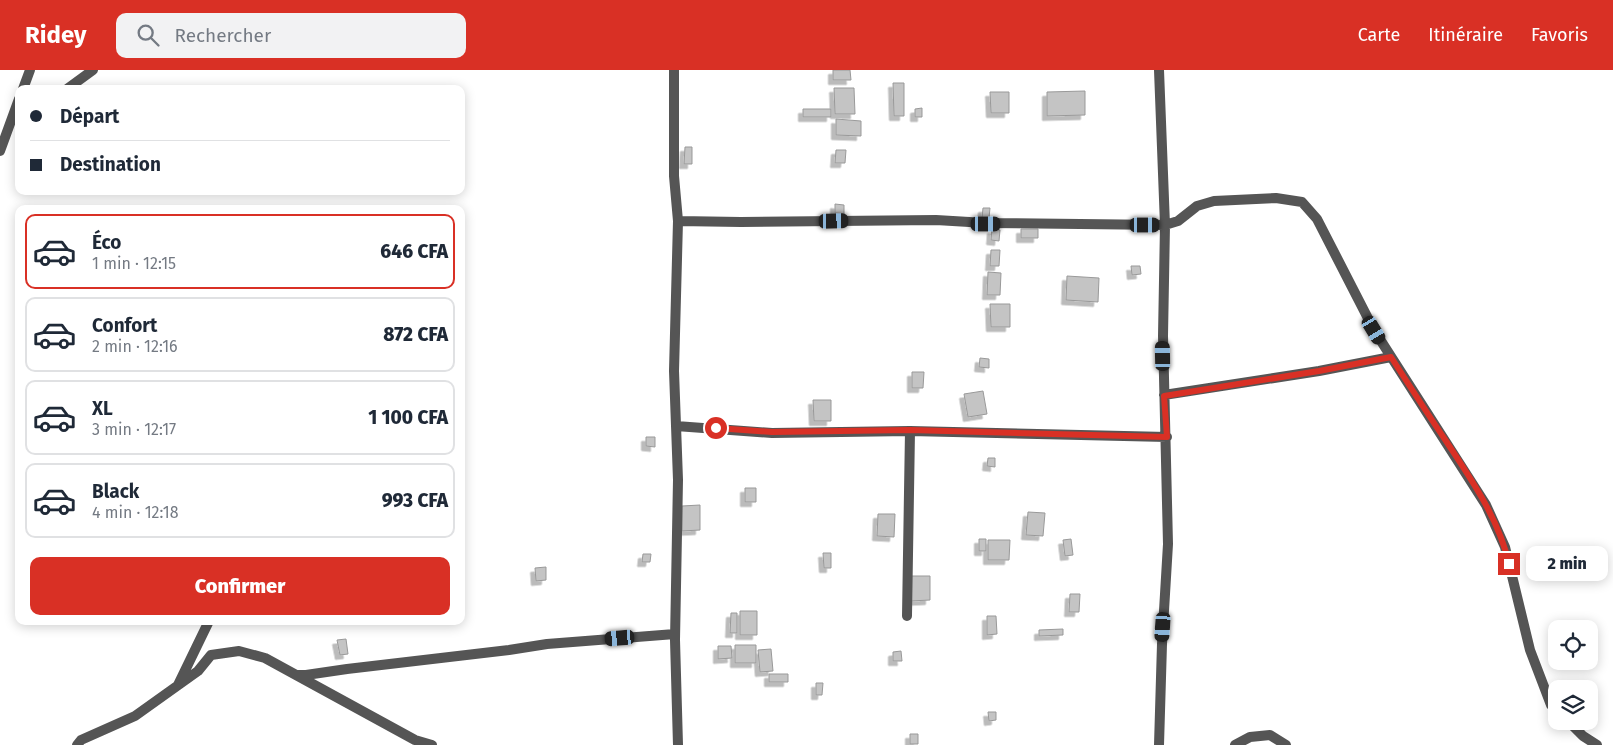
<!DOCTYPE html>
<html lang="fr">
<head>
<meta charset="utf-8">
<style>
  :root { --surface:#fff; --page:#f2f2f3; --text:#1f2937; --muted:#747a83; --line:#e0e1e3; --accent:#d93025 }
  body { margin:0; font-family:"Fira Sans",sans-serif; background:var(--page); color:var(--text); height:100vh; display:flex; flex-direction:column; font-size:19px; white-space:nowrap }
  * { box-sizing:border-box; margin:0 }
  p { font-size:16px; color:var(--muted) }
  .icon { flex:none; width:28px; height:28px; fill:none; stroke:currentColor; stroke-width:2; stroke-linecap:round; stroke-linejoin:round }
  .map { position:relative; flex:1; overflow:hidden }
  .sheet { position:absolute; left:15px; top:135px; width:450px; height:420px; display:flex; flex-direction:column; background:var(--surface); border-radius:10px; box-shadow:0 2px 12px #0003 }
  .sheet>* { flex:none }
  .guide { position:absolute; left:15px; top:15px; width:450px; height:110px; border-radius:10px; box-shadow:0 2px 12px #0003; display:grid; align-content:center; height:110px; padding:0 15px; background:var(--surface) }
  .tools { position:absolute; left:1548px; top:550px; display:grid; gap:10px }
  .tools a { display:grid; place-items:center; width:50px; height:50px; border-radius:10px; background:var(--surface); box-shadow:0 2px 12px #0003; font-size:25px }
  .end { position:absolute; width:22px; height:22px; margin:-11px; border:6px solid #d93025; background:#fff; box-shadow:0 0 0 2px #fff }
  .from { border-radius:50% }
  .bubble { position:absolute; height:35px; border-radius:10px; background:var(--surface); box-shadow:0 2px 12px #0003; font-size:16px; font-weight:800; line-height:35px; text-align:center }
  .car { position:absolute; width:15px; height:30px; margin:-15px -8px; border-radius:6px; box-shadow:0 0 4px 1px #0007; background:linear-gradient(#222 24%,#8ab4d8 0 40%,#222 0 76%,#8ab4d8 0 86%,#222 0) }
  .guide b { display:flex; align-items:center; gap:18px; height:48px; font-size:19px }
  .guide b+b { border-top:1px solid var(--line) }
  .guide i { width:12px; height:12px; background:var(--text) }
  ul { padding:9px 0 0; list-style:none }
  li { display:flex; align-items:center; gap:15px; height:75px; margin:0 10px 8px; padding:0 5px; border:2px solid var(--line); border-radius:10px }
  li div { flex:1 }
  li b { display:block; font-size:19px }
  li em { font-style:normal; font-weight:800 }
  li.on { border-color:var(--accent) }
  li>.icon { width:45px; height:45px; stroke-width:1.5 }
  .action { display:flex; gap:10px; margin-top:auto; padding:10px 15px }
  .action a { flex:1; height:58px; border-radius:10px; background:var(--accent); color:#fff; font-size:20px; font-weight:800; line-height:58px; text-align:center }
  header { display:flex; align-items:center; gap:30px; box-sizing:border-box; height:70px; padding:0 25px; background:var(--accent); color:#fff }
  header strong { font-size:24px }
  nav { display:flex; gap:28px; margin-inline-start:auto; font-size:18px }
  .search { width:350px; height:45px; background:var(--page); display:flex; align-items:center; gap:12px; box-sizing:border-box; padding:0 18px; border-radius:10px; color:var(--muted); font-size:19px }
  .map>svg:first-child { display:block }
  .building { fill:#c4c4c4; stroke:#999; filter:url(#shadow) }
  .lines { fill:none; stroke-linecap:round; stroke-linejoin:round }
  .minor { stroke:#555; stroke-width:10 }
  .route { stroke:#d93025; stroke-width:6 }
</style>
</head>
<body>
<header>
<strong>Ridey</strong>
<div class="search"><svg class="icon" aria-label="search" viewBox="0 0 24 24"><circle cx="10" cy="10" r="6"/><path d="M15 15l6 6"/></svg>Rechercher</div>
<nav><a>Carte</a><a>Itinéraire</a><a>Favoris</a></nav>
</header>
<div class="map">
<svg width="1613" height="675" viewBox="0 0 1613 675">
  <defs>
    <filter id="shadow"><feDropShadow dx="-4.5" dy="4.5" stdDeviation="0" flood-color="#0004"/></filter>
  </defs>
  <rect width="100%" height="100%" fill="#fff"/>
  <path class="building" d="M 833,0 L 850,0 L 851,10 L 833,10 Z
    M 893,13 L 904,13 L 904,46 L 894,46 Z
    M 834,18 L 854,18 L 855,44 L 835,44 Z
    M 1085,21 L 1085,45 L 1047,46 L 1047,22 Z
    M 990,22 L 1009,22 L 1009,43 L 991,43 Z
    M 922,38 L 922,47 L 915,47 L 915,39 Z
    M 803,39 L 831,39 L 831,47 L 803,47 Z
    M 836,49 L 861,51 L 861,66 L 836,65 Z
    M 685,77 L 692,77 L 692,94 L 684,94 Z
    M 836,80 L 846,80 L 845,93 L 835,93 Z
    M 835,134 L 844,135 L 844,144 L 835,143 Z
    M 983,138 L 990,138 L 989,148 L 982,148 Z
    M 992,159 L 1000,160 L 999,171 L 991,170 Z
    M 1021,159 L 1038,159 L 1038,168 L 1021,168 Z
    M 991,180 L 1000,180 L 999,196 L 990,196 Z
    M 1131,196 L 1140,196 L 1141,204 L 1132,205 Z
    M 988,202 L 1001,203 L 1000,225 L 987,225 Z
    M 1067,206 L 1099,208 L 1098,232 L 1066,230 Z
    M 990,234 L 1010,234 L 1010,257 L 991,257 Z
    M 980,288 L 989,289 L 989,298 L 979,297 Z
    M 912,302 L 924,302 L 923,318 L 912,318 Z
    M 983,321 L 987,344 L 968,347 L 964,324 Z
    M 813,330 L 831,330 L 831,351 L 814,351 Z
    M 646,367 L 655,367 L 655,377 L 646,376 Z
    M 988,388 L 995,388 L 995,397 L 987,396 Z
    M 745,418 L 756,418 L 756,432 L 745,432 Z
    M 700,435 L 700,460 L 682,461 L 682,436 Z
    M 1028,442 L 1045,443 L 1043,466 L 1026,465 Z
    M 878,444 L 895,444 L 894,467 L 877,466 Z
    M 979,469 L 986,469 L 986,481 L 979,481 Z
    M 1071,469 L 1073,485 L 1065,486 L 1063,470 Z
    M 988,470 L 1010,470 L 1009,490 L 988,490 Z
    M 823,483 L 831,483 L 831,498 L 824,498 Z
    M 643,484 L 651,484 L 650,492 L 642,492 Z
    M 546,497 L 546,510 L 536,511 L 535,498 Z
    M 910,506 L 930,506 L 930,530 L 911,531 Z
    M 1070,524 L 1080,524 L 1079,542 L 1069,542 Z
    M 740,541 L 757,541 L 757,565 L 740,565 Z
    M 731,543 L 737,543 L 737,563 L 730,563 Z
    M 987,546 L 996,546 L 997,564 L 987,565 Z
    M 1063,559 L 1063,565 L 1039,566 L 1039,560 Z
    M 346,569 L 348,584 L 340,585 L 337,570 Z
    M 735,575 L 756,575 L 756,593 L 735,593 Z
    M 718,576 L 731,576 L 732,588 L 718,589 Z
    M 771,579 L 773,601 L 760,602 L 758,580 Z
    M 901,581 L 902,591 L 893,591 L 893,582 Z
    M 769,604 L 788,604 L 788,612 L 769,612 Z
    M 816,613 L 823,613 L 822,625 L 816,625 Z
    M 988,642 L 996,642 L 996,650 L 989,651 Z
    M 910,664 L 918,664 L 918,674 L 910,674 Z"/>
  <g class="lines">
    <path class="minor" d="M 674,0 L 674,106 L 678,151 L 674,301 L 678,410 L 675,570 L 678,675
      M 23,19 L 30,0
      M 67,19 L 93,0
      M 0,81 L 19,29
      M 678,151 L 741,152 L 936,150 L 986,153 L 1165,155 L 1178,151 L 1197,136 L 1214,131 L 1276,128 L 1302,132 L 1317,149 L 1374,260 L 1486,435 L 1505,477 L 1530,580 L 1551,635 L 1556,640
      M 1164,325 L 1319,301 L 1391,287
      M 676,356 L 772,363 L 910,361 L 1167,367
      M 907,546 L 910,361
      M 296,605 L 306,605 L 347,599 L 509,580 L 547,574 L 675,564
      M 178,615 L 209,551
      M 1568,651 L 1583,666 L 1597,675
      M 77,675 L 81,670 L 135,646 L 198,601 L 211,585 L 239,581 L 265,588 L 415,670 L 432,675
      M 1159,675 L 1162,574 L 1168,474 L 1163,266 L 1165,155 L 1159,0
      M 1235,675 L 1250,667 L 1270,665 L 1286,675"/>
  </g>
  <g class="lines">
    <path class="route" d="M 716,358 L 772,362 L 910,360 L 1167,367 L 1164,326 L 1319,301 L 1391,287 C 1409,315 1427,343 1446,371 C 1471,409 1499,449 1509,494"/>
  </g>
</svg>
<div class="tools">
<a><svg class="icon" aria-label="locate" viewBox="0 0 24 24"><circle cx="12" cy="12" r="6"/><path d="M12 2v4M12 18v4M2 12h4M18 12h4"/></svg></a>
<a><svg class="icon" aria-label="layers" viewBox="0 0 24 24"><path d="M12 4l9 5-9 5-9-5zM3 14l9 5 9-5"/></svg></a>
</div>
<i class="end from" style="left:716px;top:358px"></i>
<i class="end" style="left:1509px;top:494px"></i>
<div class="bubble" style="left:1526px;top:476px;width:82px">2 min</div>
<i class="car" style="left:834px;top:151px;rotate:89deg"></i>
<i class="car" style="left:986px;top:154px;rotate:90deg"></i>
<i class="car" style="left:1145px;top:155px;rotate:90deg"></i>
<i class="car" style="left:1374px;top:260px;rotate:149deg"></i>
<i class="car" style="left:1163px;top:286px;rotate:359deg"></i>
<i class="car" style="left:1163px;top:557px;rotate:184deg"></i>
<i class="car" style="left:620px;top:568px;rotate:265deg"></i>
<div class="guide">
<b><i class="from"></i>Départ</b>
<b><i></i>Destination</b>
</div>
<section class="sheet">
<ul>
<li class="on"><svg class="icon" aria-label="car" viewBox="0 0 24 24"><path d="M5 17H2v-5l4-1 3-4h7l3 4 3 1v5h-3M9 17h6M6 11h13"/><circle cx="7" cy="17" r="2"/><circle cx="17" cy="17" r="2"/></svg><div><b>Éco</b><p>1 min · 12:15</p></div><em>646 CFA</em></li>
<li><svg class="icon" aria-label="car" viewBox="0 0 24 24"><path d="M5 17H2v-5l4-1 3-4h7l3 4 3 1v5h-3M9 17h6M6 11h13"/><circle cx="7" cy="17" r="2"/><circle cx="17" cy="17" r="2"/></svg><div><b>Confort</b><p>2 min · 12:16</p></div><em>872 CFA</em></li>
<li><svg class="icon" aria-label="car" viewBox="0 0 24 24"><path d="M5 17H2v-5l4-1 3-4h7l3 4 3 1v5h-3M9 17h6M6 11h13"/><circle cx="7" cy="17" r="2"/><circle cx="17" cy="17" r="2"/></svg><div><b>XL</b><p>3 min · 12:17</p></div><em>1 100 CFA</em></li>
<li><svg class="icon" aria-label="car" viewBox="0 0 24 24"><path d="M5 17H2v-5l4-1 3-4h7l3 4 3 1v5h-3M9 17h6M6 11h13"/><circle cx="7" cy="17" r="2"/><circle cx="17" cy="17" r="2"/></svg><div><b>Black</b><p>4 min · 12:18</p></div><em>993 CFA</em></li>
</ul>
<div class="action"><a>Confirmer</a></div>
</section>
</div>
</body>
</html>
